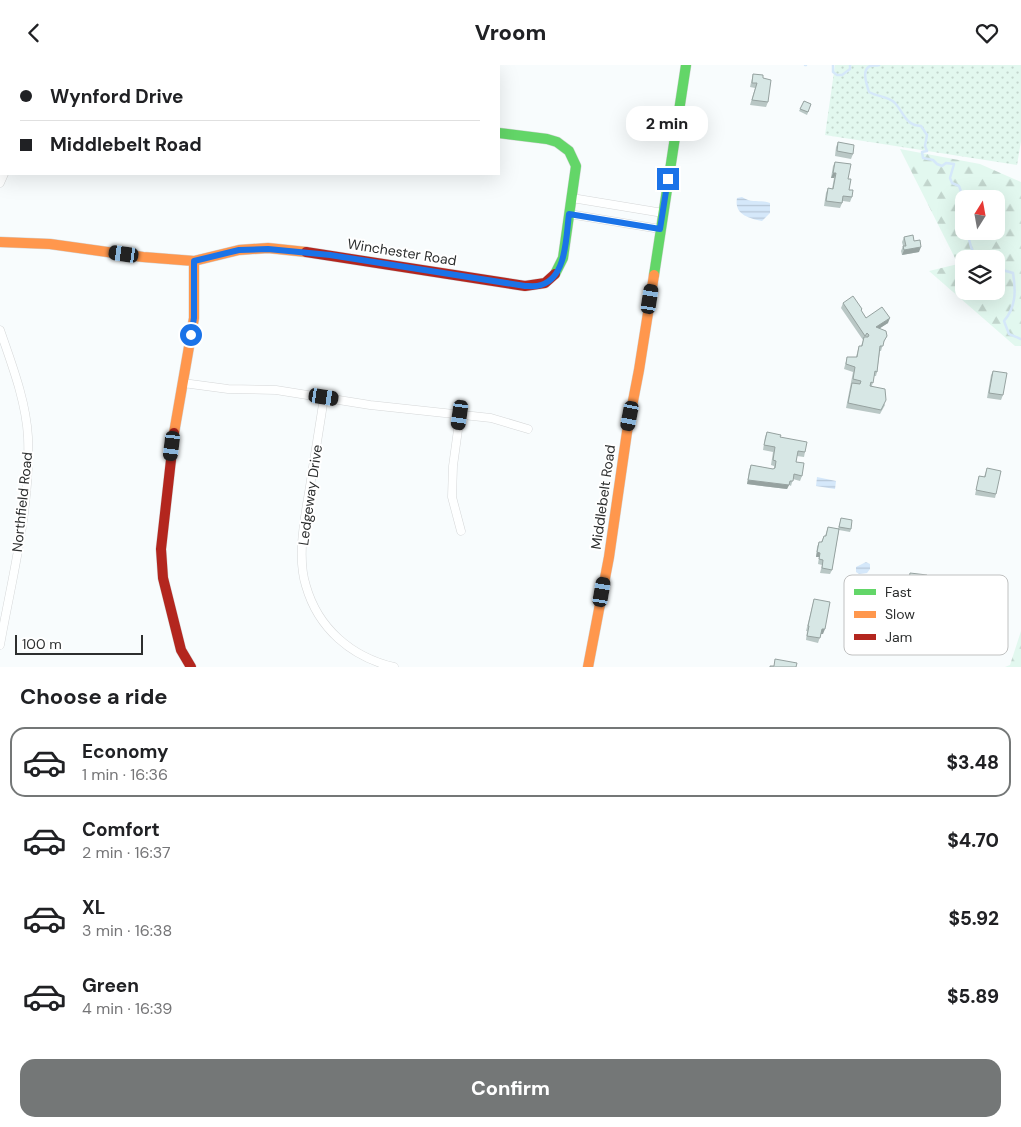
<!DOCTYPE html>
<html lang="en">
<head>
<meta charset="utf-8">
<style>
  :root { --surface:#fff; --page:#f2f2f2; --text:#202124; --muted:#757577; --line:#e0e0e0; --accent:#747777 }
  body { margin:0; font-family:"DM Sans",sans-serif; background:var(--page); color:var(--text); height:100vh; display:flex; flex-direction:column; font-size:19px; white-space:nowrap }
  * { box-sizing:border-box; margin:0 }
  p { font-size:16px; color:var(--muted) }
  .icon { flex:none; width:28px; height:28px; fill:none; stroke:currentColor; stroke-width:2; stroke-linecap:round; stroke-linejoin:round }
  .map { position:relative; height:602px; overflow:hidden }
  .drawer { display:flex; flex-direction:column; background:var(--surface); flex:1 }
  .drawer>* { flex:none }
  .top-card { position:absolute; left:0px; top:0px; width:500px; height:110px; box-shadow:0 5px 20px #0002; display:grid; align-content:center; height:110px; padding:0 20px; background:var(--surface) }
  .needle { width:32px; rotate:11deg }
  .tools { position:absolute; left:955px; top:125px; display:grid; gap:10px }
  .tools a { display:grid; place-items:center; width:50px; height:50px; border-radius:10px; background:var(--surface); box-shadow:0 5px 20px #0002; font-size:25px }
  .scale { position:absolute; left:15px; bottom:12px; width:128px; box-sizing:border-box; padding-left:5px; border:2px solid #2d2f2f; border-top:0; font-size:14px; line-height:18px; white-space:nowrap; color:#2d2f2f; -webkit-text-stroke:4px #fff; paint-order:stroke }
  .end { position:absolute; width:22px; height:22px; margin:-11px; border:6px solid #1a73e8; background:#fff; box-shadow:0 0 0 2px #fff }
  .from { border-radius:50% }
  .bubble { position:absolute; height:35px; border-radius:15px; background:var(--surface); box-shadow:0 5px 20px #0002; font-size:16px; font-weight:800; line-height:35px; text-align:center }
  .car { position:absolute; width:15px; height:30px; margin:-15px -8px; border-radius:6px; box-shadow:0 0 4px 1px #0007; background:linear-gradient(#222 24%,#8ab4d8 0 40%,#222 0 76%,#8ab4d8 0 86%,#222 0) }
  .top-card b { display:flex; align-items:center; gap:18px; height:48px; font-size:19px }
  .top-card b+b { border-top:1px solid var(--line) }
  .top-card i { width:12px; height:12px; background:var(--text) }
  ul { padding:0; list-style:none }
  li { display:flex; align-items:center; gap:15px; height:70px; margin:0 10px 8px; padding:0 10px; border:2px solid transparent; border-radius:15px }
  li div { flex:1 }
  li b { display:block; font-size:19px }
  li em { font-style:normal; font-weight:800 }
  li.current { border-color:var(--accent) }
  li>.icon { width:45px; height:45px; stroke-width:1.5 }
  h2 { padding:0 20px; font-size:22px; line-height:60px }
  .action { display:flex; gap:10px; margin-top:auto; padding:10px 20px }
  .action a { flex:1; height:58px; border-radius:15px; background:var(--accent); color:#fff; font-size:20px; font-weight:800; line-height:58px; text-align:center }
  header { display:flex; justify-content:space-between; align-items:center; height:65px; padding:0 20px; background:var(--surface); font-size:22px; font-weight:800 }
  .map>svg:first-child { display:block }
  .forest { fill:url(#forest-firs); fill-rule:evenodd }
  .park { fill:url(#park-dots) }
  .water { fill:url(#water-rules) }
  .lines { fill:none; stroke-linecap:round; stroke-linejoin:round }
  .stream { stroke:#d5e8fa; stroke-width:2.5 }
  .street-casing { stroke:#d5d7d8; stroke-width:9 }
  .fast-casing { stroke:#d5d7d8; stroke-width:11 }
  .slow-casing { stroke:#d5d7d8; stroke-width:11 }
  .jam-casing { stroke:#d5d7d8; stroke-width:11 }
  .street { stroke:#feffff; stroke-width:8 }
  .fast { stroke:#63d668; stroke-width:10 }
  .slow { stroke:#ff974d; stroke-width:10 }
  .jam { stroke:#b3261e; stroke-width:10 }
  .wall { fill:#b9c7c5 }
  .shaded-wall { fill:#96a2a0 }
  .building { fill:#d7e7e5; stroke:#96a2a0 }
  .route { stroke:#1a73e8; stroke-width:6 }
  .labels { text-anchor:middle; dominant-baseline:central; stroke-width:4; stroke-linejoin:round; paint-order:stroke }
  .street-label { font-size:14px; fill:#2d2f2f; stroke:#fff }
  .key { fill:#fff; stroke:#c0c1c1; stroke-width:1 }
  .key-label { font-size:14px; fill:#2d2f2f }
</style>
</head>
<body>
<header><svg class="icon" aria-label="back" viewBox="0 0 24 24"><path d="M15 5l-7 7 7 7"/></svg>Vroom<svg class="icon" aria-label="heart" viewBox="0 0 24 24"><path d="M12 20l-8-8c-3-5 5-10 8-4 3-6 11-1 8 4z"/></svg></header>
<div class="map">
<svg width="1021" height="602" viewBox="0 0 1021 602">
  <defs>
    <pattern id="forest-firs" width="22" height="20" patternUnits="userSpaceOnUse" patternTransform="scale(1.25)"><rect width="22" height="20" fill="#e2f8ef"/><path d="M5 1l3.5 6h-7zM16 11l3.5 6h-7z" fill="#c2d5cd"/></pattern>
    <pattern id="park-dots" width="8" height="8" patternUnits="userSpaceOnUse" patternTransform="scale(1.25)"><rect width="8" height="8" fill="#e2f8ef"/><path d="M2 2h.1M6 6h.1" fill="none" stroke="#c2d5cd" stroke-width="1.8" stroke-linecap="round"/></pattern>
    <pattern id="water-rules" width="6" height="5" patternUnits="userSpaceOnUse" patternTransform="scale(1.25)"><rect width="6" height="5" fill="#d5e8fa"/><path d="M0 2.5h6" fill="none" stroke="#b7c7d7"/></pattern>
  </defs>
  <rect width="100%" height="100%" fill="#f8fcfd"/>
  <path class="forest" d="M 900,84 L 980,99 L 1021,117 L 1021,281 L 1015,281 L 929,206 L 958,199 ZM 964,134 L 996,134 L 996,166 L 964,166 ZM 964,194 L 996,194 L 996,226 L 964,226 Z
    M 1021,566 L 1021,602 L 1005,602 L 1010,600 Z"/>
  <path class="park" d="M 835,0 L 1021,0 L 1021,76 L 1017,100 L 825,70 Z"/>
  <path class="water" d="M 742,132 C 753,139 759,134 770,138 L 770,148 L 762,156 C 748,153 734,149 737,133 Z
    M 817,412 L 836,416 L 835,424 L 816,421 Z
    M 866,497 L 870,499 L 870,504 L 867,508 L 859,509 L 856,507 L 856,502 Z"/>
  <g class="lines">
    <path class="stream" d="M 805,0 L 806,0
      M 833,0 L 833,7 L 837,10 L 842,10 L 850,4 L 850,0
      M 879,0 C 876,1 873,0 870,1 C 861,5 867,20 869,27 C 878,32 888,31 895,38 C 904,48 905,60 921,61 L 927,70 L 925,81 L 927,86 L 922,87 L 923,93 L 933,95 L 937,99 L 942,101 L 946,98 L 954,99 L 950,113 L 952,118 L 959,121 L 962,129 L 964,143
      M 967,166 L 971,182 L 976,194
      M 996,205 L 999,204 L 1013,208 C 1016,226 1016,242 1004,256 L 1009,269 L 1021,274"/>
    <g class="street-casing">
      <path id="street" d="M 418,1 L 418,0
        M 0,118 L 4,109
        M 572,133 L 663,148
        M 569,149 L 660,164
        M 0,265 C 12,300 26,336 28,372 C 31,442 12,512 0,580
        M 183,318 L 228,324 L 276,325 L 370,340 L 491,353 L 528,364
        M 324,332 C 320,360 315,388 311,415 C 306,447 296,490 306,521 C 318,563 351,592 394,602
        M 460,350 L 453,401 L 452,432 L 461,466"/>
    </g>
    <g class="fast-casing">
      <path id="fast" d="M 499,68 L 547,74 L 557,77 L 569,86 L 576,101 L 563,193 L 555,209
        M 654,210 L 686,0"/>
    </g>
    <g class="slow-casing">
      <path id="slow" d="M 0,177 L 50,179 L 143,192 L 194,196 L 239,185 L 268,183 L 306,187
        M 174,368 L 194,253 L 194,196
        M 588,602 L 609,492 L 627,367 L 639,305 L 654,210"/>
    </g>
    <g class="jam-casing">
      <path id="jam" d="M 306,187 L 525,221 L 545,218 L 555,209
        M 174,368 L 161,484 L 163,513 L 181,585 L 191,602"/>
    </g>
    <use href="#street" class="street"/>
    <use href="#fast" class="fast"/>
    <use href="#slow" class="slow"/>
    <use href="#jam" class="jam"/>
  </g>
  <path class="wall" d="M 753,9 L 763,13 L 768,37 L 766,42 L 750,40 L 755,23 L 750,22 Z
    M 804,36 L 811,39 L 807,50 L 799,46 Z
    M 838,77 L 853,89 L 851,94 L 835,91 L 836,82 Z
    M 835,97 L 848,114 L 849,125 L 852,132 L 850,137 L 843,136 L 840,143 L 824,141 L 826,128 L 828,123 L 832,124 L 834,113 L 831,113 L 833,101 Z
    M 904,172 L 914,176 L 919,187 L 902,190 L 901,186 L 903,181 L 902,177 Z
    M 843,238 L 861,246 L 866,253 L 888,258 L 880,263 L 887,271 L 883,279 L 881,286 L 880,286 L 877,307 L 876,311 L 874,311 L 872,321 L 885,340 L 880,349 L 846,343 L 853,307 L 844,304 L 847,292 L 856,292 L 859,281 L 861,281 L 863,275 L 841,243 Z
    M 993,306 L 1003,330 L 1001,335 L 987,333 L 991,310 Z
    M 767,367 L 780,372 L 805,387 L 804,392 L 797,391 L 796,397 L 802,411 L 800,416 L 793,414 L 791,421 L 789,420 L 787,424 L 747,419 L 749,405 L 751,400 L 774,404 L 774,401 L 771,400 L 773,387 L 763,385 L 765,372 Z
    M 987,403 L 996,429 L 995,433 L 975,430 L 979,411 L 984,412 Z
    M 841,453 L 851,464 L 850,467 L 839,465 L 832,505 L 830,509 L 820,508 L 822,500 L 818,499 L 819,492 L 816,492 L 817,482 L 819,477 L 821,477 L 824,471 L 825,471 L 828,462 L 838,464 Z
    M 910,508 L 925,524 L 923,529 L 907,527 L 908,513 Z
    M 814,534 L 823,569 L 821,569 L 818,578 L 806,575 L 807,566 L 806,566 Z"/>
  <path class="shaded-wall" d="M 833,108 L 836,108 L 834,113 L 831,113 Z
    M 921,182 L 919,187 L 902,190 L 904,185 Z
    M 890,253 L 888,258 L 874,267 L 876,262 Z
    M 748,415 L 789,420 L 787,424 L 747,419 Z
    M 817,487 L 820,488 L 819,492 L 816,492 Z
    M 908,522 L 925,524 L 923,529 L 907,527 Z
    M 822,564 L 825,564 L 823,569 L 820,569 Z"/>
  <path class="building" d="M 753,9 L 763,10 L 763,13 L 771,15 L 768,37 L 752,35 L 757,18 L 752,18 Z
    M 804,36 L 811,39 L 808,47 L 800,44 Z
    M 838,77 L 854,80 L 853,89 L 837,86 Z
    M 835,97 L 851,99 L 848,114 L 851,114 L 849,125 L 853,125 L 852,132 L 843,131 L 842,138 L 826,136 L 828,123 L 833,124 L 836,108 L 833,108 Z
    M 913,170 L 914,176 L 920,175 L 921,182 L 904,185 L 903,181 L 906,181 L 904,172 Z
    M 853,231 L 862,244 L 861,245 L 866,253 L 882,242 L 890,253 L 876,262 L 886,266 L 887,271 L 884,276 L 883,281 L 880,281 L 877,307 L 875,306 L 873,318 L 871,317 L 870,321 L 885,324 L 886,335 L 881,345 L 848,338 L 852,318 L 860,319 L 861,316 L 853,314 L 855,302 L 846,299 L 847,292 L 857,292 L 859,281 L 862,281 L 864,272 L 868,272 L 869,270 L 867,268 L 865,271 L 843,238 Z
    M 993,306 L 1007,308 L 1003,330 L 989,328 Z
    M 767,367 L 781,370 L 780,372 L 807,377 L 805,387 L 798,386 L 796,397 L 804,398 L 802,411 L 794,409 L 793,416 L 790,416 L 789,420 L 748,415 L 751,400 L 773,404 L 775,403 L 776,396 L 773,395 L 775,382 L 764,380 Z
    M 987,403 L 1001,406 L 996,429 L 976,425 L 979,411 L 985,412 Z
    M 841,453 L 852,455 L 851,464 L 839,462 Z
    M 828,462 L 839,464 L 832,505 L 822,503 L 823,495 L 819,494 L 820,488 L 817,487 L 819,477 L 822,477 L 824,471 L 826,471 Z
    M 910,508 L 927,510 L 925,524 L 908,522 Z
    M 814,534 L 830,537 L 825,564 L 822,564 L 820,573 L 807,571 L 809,561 L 808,561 Z
    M 775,594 L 797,598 L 796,602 L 770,602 L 770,601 L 774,601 Z"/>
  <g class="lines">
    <path class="route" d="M 191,270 L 194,253 L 194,196 L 239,185 L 268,184 L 330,190 L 525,221 C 530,221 536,222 541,220 C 567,212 566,171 569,149 L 660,164 L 668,114"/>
  </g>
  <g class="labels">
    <g class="street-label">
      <text transform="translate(402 187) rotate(9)">Winchester Road</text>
      <text transform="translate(310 430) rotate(-82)">Ledgeway Drive</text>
      <text transform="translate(603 432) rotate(-82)">Middlebelt Road</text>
      <text transform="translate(22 437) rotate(-84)">Northfield Road</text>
    </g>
  </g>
  <rect x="844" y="510" width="164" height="80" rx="8" class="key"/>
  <rect x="854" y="524" width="22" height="6" fill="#63d668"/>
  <rect x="854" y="546" width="22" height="7" fill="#ff974d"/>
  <rect x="854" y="569" width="22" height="6" fill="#b3261e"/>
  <g class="key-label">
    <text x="885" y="532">Fast</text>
    <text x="885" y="554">Slow</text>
    <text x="885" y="577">Jam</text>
  </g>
</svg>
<div class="tools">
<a><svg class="needle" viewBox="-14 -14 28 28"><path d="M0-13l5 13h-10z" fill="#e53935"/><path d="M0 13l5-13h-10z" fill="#757577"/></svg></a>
<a><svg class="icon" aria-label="layers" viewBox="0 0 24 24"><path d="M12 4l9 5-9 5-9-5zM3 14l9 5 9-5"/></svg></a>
</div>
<div class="scale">100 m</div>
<i class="end from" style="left:191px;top:270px"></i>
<i class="end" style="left:668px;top:114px"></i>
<div class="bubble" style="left:626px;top:41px;width:82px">2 min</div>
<i class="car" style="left:124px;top:189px;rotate:278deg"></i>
<i class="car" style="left:650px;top:234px;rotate:9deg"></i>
<i class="car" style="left:324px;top:332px;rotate:99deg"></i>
<i class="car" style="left:460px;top:350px;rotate:188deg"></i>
<i class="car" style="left:630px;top:351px;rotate:191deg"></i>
<i class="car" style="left:172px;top:381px;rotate:187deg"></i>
<i class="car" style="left:602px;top:527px;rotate:10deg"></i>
<div class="top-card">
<b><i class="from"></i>Wynford Drive</b>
<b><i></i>Middlebelt Road</b>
</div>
</div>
<section class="drawer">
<h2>Choose a ride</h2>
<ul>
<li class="current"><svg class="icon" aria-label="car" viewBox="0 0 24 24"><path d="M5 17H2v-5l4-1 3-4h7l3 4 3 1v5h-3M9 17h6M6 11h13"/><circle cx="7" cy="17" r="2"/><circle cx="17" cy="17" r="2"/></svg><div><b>Economy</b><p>1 min · 16:36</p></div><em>$3.48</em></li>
<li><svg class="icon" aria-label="car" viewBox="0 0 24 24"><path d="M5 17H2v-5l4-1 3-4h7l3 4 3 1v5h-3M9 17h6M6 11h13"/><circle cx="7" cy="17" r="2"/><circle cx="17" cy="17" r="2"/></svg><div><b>Comfort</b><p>2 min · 16:37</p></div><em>$4.70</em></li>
<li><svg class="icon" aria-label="car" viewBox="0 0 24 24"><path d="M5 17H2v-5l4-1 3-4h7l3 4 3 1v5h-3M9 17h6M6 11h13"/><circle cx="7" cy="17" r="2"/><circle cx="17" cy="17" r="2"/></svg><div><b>XL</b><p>3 min · 16:38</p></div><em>$5.92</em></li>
<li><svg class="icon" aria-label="car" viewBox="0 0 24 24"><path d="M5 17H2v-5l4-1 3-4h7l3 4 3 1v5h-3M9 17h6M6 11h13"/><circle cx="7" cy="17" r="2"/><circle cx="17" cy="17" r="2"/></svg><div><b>Green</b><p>4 min · 16:39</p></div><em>$5.89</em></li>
</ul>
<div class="action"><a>Confirm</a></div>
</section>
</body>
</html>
